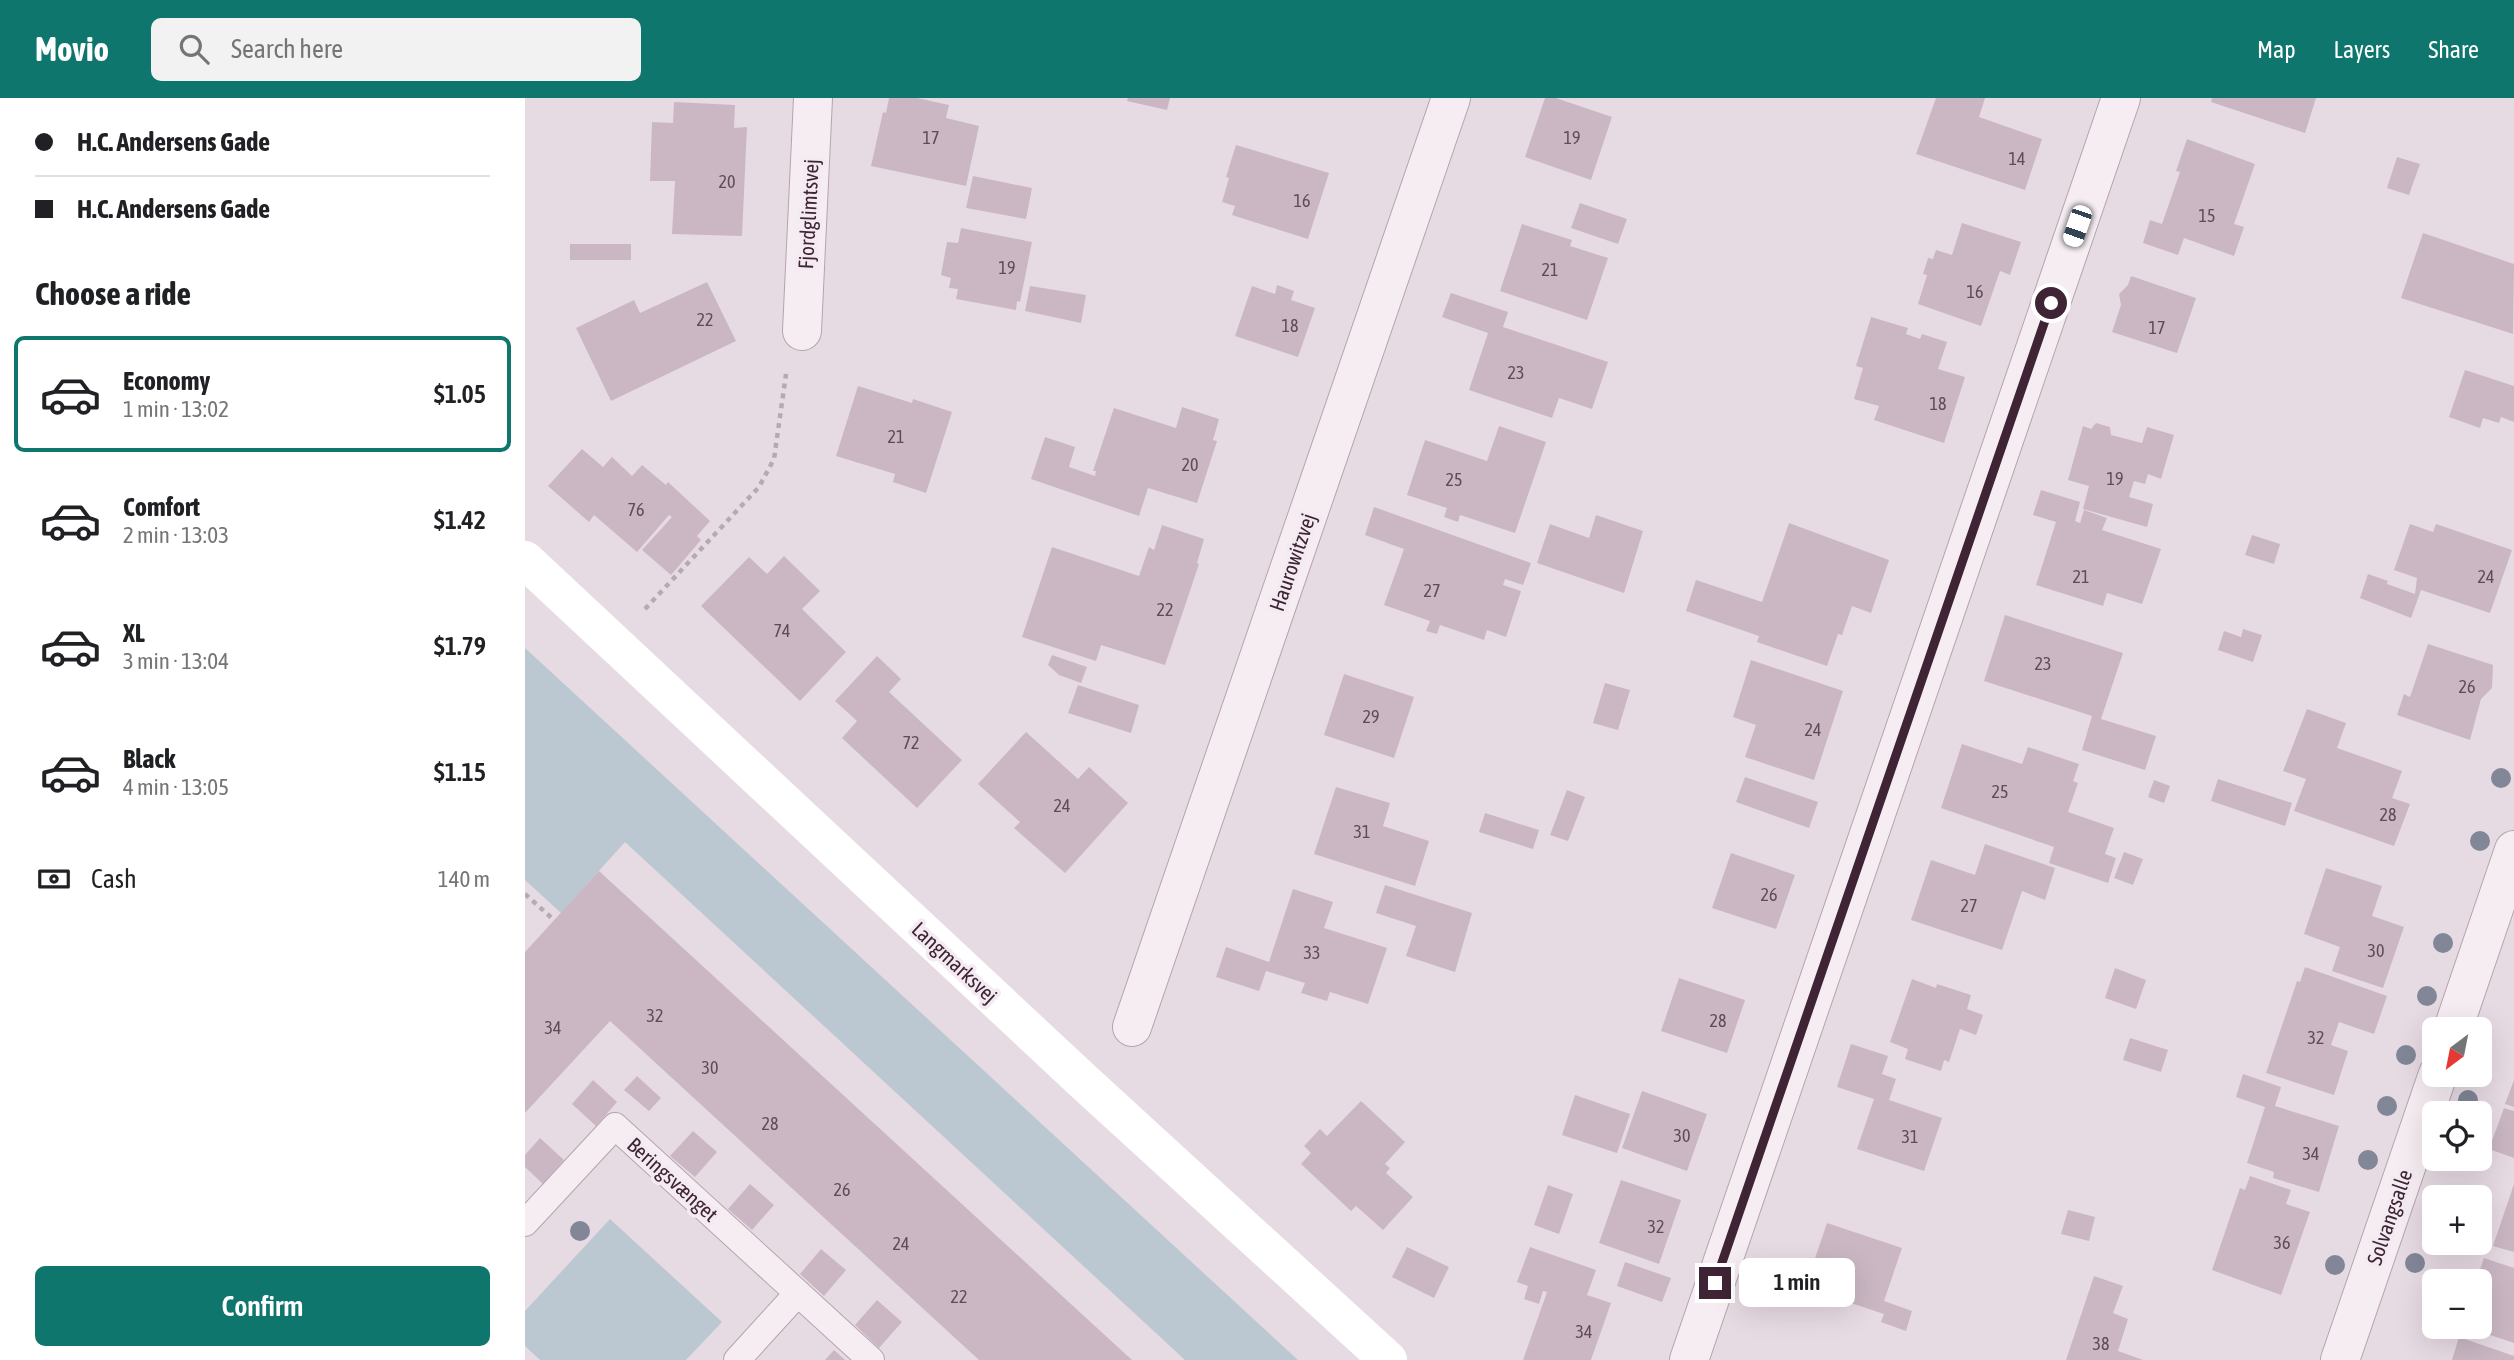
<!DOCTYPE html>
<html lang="en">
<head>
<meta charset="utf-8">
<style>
  :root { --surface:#fff; --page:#f2f2f2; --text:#202124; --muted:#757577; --line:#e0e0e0; --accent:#0f766e }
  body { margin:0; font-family:"Asap Condensed",sans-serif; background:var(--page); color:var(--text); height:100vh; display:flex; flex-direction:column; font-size:26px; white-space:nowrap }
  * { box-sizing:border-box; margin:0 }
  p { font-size:23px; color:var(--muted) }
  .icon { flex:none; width:38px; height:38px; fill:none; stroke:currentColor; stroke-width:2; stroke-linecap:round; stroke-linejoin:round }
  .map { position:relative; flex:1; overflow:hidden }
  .side { display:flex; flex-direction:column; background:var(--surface); width:525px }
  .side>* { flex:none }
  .hud { display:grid; align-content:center; height:154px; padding:0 35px; background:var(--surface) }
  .needle { width:46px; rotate:212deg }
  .tools { position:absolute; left:1897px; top:919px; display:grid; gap:14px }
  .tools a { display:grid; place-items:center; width:70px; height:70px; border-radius:10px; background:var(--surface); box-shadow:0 7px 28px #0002; font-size:35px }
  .end { position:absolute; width:32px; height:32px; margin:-16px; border:9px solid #3e2434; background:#fff; box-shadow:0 0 0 4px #fff }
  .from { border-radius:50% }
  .bubble { position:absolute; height:49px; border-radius:10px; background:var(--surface); box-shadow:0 7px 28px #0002; font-size:23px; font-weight:600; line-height:49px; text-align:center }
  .car { position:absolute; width:21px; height:42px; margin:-21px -10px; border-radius:9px; box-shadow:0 0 5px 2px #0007; background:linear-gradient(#fff 24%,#345 0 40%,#fff 0 76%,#345 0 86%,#fff 0) }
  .hud b { display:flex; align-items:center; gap:24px; height:66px; font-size:26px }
  .hud b+b { border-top:2px solid var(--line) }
  .hud i { width:18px; height:18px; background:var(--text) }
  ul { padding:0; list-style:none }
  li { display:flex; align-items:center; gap:21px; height:116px; margin:0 14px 10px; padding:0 21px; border:4px solid transparent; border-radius:10px }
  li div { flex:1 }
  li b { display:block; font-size:26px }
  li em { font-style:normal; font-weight:600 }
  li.selected { border-color:var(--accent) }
  li>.icon { width:63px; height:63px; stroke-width:1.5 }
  h2 { padding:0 35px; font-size:32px; line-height:84px }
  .pay { display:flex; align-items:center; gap:18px; height:77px; padding:0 35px; font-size:26px }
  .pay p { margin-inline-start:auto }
  .cta { display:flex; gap:14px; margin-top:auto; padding:14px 35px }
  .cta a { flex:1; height:80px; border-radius:10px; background:var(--accent); color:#fff; font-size:28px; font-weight:600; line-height:80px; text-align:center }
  header { display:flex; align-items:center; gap:42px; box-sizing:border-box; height:98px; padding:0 35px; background:var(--accent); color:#fff }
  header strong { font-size:33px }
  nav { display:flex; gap:38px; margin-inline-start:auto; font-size:24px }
  .search { width:490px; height:63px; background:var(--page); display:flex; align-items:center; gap:18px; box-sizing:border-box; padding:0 24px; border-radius:10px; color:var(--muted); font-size:26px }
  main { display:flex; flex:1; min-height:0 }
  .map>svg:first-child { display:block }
  .green { fill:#bbc7d1 }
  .building { fill:#cab7c3 }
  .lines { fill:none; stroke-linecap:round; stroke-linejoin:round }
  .lane-casing { stroke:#b4a4ae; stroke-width:28 }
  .street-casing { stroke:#b4a4ae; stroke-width:40 }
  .path { stroke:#b7a9b1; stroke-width:4.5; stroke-dasharray:5 5; stroke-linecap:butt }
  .lane { stroke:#f5edf2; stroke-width:26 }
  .street { stroke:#f5edf2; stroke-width:38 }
  .secondary { stroke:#fff; stroke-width:38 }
  .tree { fill:#828798 }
  .route { stroke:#3e2434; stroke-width:9 }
  .labels { text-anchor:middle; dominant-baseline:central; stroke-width:7; stroke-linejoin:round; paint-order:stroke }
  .number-label { font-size:18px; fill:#614958 }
  .street-label { font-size:21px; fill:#3e2434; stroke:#f4eaf1 }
</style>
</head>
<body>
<header>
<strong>Movio</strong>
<div class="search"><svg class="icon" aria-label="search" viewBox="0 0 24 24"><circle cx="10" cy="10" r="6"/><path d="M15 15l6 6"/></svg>Search here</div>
<nav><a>Map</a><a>Layers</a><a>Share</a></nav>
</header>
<main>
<section class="side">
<div class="hud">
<b><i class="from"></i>H.C. Andersens Gade</b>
<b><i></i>H.C. Andersens Gade</b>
</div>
<h2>Choose a ride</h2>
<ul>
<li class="selected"><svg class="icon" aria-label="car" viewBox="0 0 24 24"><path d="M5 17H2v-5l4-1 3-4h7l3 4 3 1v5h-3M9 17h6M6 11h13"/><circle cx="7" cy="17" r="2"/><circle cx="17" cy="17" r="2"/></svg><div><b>Economy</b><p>1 min · 13:02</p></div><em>$1.05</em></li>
<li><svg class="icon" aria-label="car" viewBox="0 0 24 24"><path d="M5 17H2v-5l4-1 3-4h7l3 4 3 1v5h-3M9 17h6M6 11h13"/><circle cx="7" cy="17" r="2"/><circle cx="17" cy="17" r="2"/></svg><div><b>Comfort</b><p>2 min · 13:03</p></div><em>$1.42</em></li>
<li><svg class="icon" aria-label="car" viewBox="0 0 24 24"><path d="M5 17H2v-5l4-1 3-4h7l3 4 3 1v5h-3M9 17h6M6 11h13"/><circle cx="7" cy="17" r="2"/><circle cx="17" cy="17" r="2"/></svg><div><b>XL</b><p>3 min · 13:04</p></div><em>$1.79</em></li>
<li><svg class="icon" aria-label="car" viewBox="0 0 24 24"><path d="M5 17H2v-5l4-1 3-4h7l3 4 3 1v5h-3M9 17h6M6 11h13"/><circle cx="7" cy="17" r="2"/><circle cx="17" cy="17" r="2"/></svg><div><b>Black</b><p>4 min · 13:05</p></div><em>$1.15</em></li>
</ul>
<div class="pay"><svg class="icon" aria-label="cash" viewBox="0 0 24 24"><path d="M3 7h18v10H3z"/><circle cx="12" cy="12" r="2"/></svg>Cash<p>140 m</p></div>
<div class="cta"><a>Confirm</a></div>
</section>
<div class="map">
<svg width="1989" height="1262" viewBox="0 0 1989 1262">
  <rect width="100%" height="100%" fill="#e7dbe3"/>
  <path class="green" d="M 0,550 L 773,1262 L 660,1262 L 100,744 L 36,815 L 0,782 Z
    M 85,1121 L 197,1224 L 161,1262 L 15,1262 L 0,1248 L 0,1213 Z"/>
  <path class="building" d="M 364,0 L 392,0 L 424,7 L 421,20 L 454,28 L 441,88 L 346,68 L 358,14 L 361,15 Z
    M 603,0 L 645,0 L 642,12 L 602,3 Z
    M 1020,0 L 1031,0 L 1087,19 L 1066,82 L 1000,59 Z
    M 1411,0 L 1460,0 L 1454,19 L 1517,41 L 1500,92 L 1391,56 Z
    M 1687,0 L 1791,0 L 1780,35 L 1686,4 Z
    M 149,4 L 210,7 L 209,30 L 222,29 L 217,138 L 147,136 L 150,83 L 125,83 L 127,24 L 148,25 Z
    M 1662,41 L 1730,66 L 1709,126 L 1719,129 L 1709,158 L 1659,140 L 1653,157 L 1618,145 L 1625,122 L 1637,126 L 1655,74 L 1651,73 Z
    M 711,47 L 804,75 L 783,141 L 707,117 L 710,108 L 697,104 L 704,80 L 701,79 Z
    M 1872,59 L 1895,66 L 1884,97 L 1862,90 Z
    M 448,78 L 507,90 L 501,121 L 441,110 Z
    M 1055,105 L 1102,121 L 1093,146 L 1046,130 Z
    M 1437,125 L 1496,144 L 1485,177 L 1475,173 L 1456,228 L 1393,206 L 1402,177 L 1398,176 L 1403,160 L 1408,161 L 1411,152 L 1427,157 Z
    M 997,126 L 1047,142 L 1045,148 L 1083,160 L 1062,222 L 975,193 Z
    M 436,130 L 507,144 L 495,204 L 492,203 L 491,212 L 431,201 L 433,191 L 424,190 L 426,180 L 416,177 L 422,144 L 433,145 Z
    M 1898,135 L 1989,166 L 1988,236 L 1876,200 Z
    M 45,146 L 106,146 L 106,162 L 45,162 Z
    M 1606,178 L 1671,200 L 1652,255 L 1587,234 L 1596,207 L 1594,196 L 1603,187 Z
    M 182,184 L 211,243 L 86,303 L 51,230 L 109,202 L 115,215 Z
    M 752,187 L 769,193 L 766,202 L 790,210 L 773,259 L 710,238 L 727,188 L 750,196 Z
    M 505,188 L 561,197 L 556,225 L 500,213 Z
    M 926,195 L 983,214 L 978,229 L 1083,264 L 1067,311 L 1034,300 L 1027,320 L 944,292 L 963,235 L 917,219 Z
    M 1346,219 L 1383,230 L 1381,236 L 1395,241 L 1397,236 L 1422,244 L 1413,271 L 1440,279 L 1419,345 L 1349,322 L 1354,308 L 1329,301 L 1338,270 L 1331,268 Z
    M 1940,272 L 1989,288 L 1989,324 L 1976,319 L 1974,325 L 1958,320 L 1955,330 L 1924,319 Z
    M 333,288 L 387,305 L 388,301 L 427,314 L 401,395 L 368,384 L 370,376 L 311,358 Z
    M 657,309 L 694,321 L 688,342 L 692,343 L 672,405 L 623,390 L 614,418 L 506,381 L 520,339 L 550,349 L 544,369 L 570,378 L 571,373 L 568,373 L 589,310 L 651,330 Z
    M 1571,325 L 1585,329 L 1586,337 L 1617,345 L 1622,329 L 1649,337 L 1636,381 L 1623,376 L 1620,386 L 1609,383 L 1604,399 L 1628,406 L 1622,429 L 1558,411 L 1564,388 L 1543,382 L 1558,328 L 1566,331 Z
    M 974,328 L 1021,344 L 990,435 L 935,417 L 933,424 L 919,419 L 922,410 L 882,397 L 900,342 L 962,363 Z
    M 57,351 L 78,369 L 87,359 L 107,378 L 117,367 L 141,387 L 143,384 L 185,423 L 172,438 L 176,442 L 146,477 L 117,452 L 147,419 L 144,417 L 112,454 L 69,417 L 64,424 L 23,388 Z
    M 1516,392 L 1555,404 L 1550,423 L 1555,425 L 1559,412 L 1582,420 L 1577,432 L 1636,451 L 1617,506 L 1582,495 L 1578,508 L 1511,487 L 1531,424 L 1508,417 Z
    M 849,409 L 1006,465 L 998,487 L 980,481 L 978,487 L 996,493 L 981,539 L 962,532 L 959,542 L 915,527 L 912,536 L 901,533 L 905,523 L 859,507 L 879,451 L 840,437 Z
    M 1071,417 L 1118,433 L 1099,495 L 1012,465 L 1025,426 L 1064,440 Z
    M 1264,425 L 1364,462 L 1346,515 L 1327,508 L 1317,537 L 1313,536 L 1302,568 L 1232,544 L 1234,538 L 1161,513 L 1171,482 L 1237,504 Z
    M 1885,426 L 1908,434 L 1911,426 L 1987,452 L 1965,515 L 1896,492 L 1886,520 L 1835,500 L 1843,476 L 1863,483 L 1862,486 L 1890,496 L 1892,480 L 1869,472 Z
    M 637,427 L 679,441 L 672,465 L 674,466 L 640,567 L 576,547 L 571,563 L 497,539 L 527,449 L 614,478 L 624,449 L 629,452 Z
    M 1727,437 L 1755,446 L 1749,466 L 1720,457 Z
    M 259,458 L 295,493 L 277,511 L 321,554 L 275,603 L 176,508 L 224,459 L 242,476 Z
    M 1480,517 L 1598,555 L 1576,621 L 1631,638 L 1620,672 L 1557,652 L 1567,618 L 1459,583 Z
    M 1718,531 L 1737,537 L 1728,564 L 1693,552 L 1699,533 L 1716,539 Z
    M 1903,546 L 1968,567 L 1967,590 L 1956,601 L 1945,642 L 1872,617 L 1879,596 L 1885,599 Z
    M 527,557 L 562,569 L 556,585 L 534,577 L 523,567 Z
    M 352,558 L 376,581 L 364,594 L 437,662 L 392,710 L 317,640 L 332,623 L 310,603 Z
    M 1226,562 L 1318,593 L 1289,682 L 1220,659 L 1231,627 L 1208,619 Z
    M 819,576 L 889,599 L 869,660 L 799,637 Z
    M 1080,585 L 1105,592 L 1093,632 L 1068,625 Z
    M 553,587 L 614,607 L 606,635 L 543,615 Z
    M 1782,611 L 1821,625 L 1812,650 L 1877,673 L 1867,700 L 1885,706 L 1869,748 L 1769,713 L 1781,681 L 1758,673 Z
    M 501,634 L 553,681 L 564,669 L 603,705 L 540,775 L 489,730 L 495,724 L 453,686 Z
    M 1437,646 L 1497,666 L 1503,649 L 1554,666 L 1548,683 L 1553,685 L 1543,714 L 1589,730 L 1580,756 L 1591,760 L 1583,785 L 1524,765 L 1529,749 L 1416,710 Z
    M 1220,679 L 1293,704 L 1284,730 L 1211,704 Z
    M 1693,681 L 1767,705 L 1760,728 L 1686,703 Z
    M 1629,682 L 1645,688 L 1639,705 L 1623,699 Z
    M 811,689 L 865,705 L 858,728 L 904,743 L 890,788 L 789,756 Z
    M 1042,692 L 1060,699 L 1043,743 L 1025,737 Z
    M 960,715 L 1014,732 L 1008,751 L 954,734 Z
    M 1460,746 L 1530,770 L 1520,802 L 1497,793 L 1477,852 L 1386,822 L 1406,762 L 1450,777 Z
    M 1599,754 L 1618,761 L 1608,787 L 1589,780 Z
    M 1206,755 L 1270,777 L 1251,831 L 1187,810 Z
    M 1801,770 L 1857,788 L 1847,818 L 1879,829 L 1858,890 L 1807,873 L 1815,849 L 1779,836 Z
    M 74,773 L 607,1262 L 454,1262 L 85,923 L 0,1015 L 0,854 Z
    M 860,787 L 947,815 L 930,874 L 881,858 L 891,828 L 851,815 Z
    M 768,791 L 808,804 L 799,830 L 862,850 L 843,906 L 805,894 L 802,903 L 776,895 L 780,885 L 741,873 L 734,893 L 691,879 L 701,849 L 744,864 Z
    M 1780,869 L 1862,898 L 1849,936 L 1814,924 L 1806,947 L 1823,953 L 1809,997 L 1741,975 L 1772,883 L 1775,884 Z
    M 1590,870 L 1621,882 L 1611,911 L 1580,900 Z
    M 1154,880 L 1220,902 L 1202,955 L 1136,933 Z
    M 1387,881 L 1411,890 L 1412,886 L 1446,897 L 1442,911 L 1458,917 L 1451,937 L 1435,931 L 1424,964 L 1419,962 L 1416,973 L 1380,961 L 1383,951 L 1365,944 Z
    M 1605,940 L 1643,952 L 1636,974 L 1598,962 Z
    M 1326,946 L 1363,958 L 1357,976 L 1371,981 L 1364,1002 L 1417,1020 L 1399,1073 L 1332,1051 L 1349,1001 L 1312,989 Z
    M 1718,976 L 1756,989 L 1750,1008 L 1814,1028 L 1794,1094 L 1748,1080 L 1749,1074 L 1722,1065 L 1740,1009 L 1711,999 Z
    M 112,978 L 136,1000 L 124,1013 L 99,992 Z
    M 68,982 L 92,1004 L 71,1028 L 47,1006 Z
    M 1989,982 L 1989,1009 L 1980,1006 Z
    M 1117,993 L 1182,1016 L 1162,1073 L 1097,1050 Z
    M 1050,997 L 1105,1016 L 1092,1055 L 1037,1037 Z
    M 836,1003 L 880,1044 L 860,1066 L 865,1070 L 861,1075 L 888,1099 L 858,1132 L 831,1108 L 826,1113 L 776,1066 L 786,1055 L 779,1048 L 795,1031 L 802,1038 Z
    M 1979,1010 L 1989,1013 L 1989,1060 L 1964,1051 Z
    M 168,1033 L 192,1054 L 170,1079 L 145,1058 Z
    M 15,1040 L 39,1062 L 18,1086 L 0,1069 L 0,1057 Z
    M 1725,1078 L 1766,1092 L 1761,1106 L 1785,1114 L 1756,1197 L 1687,1172 L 1715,1090 L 1720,1092 Z
    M 1096,1082 L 1156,1102 L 1134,1166 L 1074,1145 Z
    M 225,1086 L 249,1107 L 227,1132 L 203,1111 Z
    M 1989,1086 L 1989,1154 L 1968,1148 Z
    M 1023,1087 L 1048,1096 L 1034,1136 L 1009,1127 Z
    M 1543,1112 L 1570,1119 L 1564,1143 L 1536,1136 Z
    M 1302,1125 L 1377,1150 L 1359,1203 L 1387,1213 L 1381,1233 L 1356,1224 L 1359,1216 L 1280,1190 Z
    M 882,1149 L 924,1169 L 909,1200 L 867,1179 Z
    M 1005,1149 L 1071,1172 L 1062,1197 L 1086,1205 L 1066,1262 L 998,1262 L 1022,1194 L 1018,1193 L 1014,1206 L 999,1201 L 1003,1188 L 992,1184 Z
    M 296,1151 L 321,1172 L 299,1198 L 275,1176 Z
    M 1959,1160 L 1989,1170 L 1989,1245 L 1941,1229 L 1955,1228 L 1955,1183 L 1951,1183 Z
    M 1100,1164 L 1146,1180 L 1137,1204 L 1092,1188 Z
    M 1569,1178 L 1598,1188 L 1588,1215 L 1603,1221 L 1593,1253 L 1618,1262 L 1541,1262 Z
    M 352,1202 L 377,1224 L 354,1250 L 330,1227 Z
    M 1934,1239 L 1989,1258 L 1989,1262 L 1927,1262 Z
    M 309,1252 L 320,1262 L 300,1262 Z"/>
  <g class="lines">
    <g class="lane-casing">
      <path id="lane" d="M 0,1125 L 90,1028 L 346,1262
        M 212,1262 L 273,1195"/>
    </g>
    <g class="street-casing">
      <path id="street" d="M 277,233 L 288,0
        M 607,929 L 926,0
        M 1928,931 L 1989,752
        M 1164,1262 L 1596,0
        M 1815,1262 L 1913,976"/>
    </g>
    <path class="path" d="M 120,511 L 234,389 L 249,361 L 261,276
      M 0,796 L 29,822"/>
    <use href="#lane" class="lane"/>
    <use href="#street" class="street"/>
    <path class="secondary" d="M 0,462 L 558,983 L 863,1262"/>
  </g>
  <g class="tree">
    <circle cx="1976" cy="680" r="10"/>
    <circle cx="1955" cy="743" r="10"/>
    <circle cx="1918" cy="845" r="10"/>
    <circle cx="1902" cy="898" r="10"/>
    <circle cx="1881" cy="957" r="10"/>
    <circle cx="1943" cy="1002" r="10"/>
    <circle cx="1862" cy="1008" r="10"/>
    <circle cx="1843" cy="1062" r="10"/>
    <circle cx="55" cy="1133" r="10"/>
    <circle cx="1890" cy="1165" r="10"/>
    <circle cx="1810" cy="1167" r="10"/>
  </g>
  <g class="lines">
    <path class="route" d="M 1190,1185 L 1526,205"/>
  </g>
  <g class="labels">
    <g class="number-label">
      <text x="406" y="39">17</text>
      <text x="1047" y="39">19</text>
      <text x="1492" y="60">14</text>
      <text x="202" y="83">20</text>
      <text x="777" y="102">16</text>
      <text x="1682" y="117">15</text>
      <text x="482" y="169">19</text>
      <text x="1025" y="171">21</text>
      <text x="1450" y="193">16</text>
      <text x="180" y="221">22</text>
      <text x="765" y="227">18</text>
      <text x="1632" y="229">17</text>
      <text x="991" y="274">23</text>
      <text x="1413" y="305">18</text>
      <text x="371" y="338">21</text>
      <text x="665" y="366">20</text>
      <text x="1590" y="380">19</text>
      <text x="929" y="381">25</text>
      <text x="111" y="411">76</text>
      <text x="1556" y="478">21</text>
      <text x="1961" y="478">24</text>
      <text x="907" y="492">27</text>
      <text x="640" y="511">22</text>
      <text x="257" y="532">74</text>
      <text x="1518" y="565">23</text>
      <text x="1942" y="588">26</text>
      <text x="846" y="618">29</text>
      <text x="1288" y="631">24</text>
      <text x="386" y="644">72</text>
      <text x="1475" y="693">25</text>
      <text x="537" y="707">24</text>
      <text x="1863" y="716">28</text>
      <text x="837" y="733">31</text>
      <text x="1244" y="796">26</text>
      <text x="1444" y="807">27</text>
      <text x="1851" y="852">30</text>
      <text x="787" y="854">33</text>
      <text x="130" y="917">32</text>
      <text x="1193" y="922">28</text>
      <text x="28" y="929">34</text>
      <text x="1791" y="939">32</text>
      <text x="185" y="969">30</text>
      <text x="245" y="1025">28</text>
      <text x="1157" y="1037">30</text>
      <text x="1385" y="1038">31</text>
      <text x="1786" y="1055">34</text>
      <text x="317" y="1091">26</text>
      <text x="1131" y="1128">32</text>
      <text x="1757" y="1144">36</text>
      <text x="376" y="1145">24</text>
      <text x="434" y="1198">22</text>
      <text x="1059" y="1233">34</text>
      <text x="1576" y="1245">38</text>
    </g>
    <g class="street-label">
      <text transform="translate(283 116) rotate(-87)">Fjordglimtsvej</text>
      <text transform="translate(767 464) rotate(-71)">Haurowitzvej</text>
      <text transform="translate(430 864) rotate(43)">Langmarksvej</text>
      <text transform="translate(148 1081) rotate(42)">Beringsvænget</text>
      <text transform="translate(1864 1119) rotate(-71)">Solvangsalle</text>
    </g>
  </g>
</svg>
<div class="tools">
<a><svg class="needle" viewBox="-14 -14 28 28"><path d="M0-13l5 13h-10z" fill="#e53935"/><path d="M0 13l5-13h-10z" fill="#757577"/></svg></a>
<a><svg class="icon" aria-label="locate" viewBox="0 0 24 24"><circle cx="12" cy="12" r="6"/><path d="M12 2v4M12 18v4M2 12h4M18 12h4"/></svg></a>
<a>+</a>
<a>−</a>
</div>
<i class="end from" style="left:1526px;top:205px"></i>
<i class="end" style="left:1190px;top:1185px"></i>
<div class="bubble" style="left:1214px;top:1160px;width:116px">1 min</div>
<i class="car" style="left:1552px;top:128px;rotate:199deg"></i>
</div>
</main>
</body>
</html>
